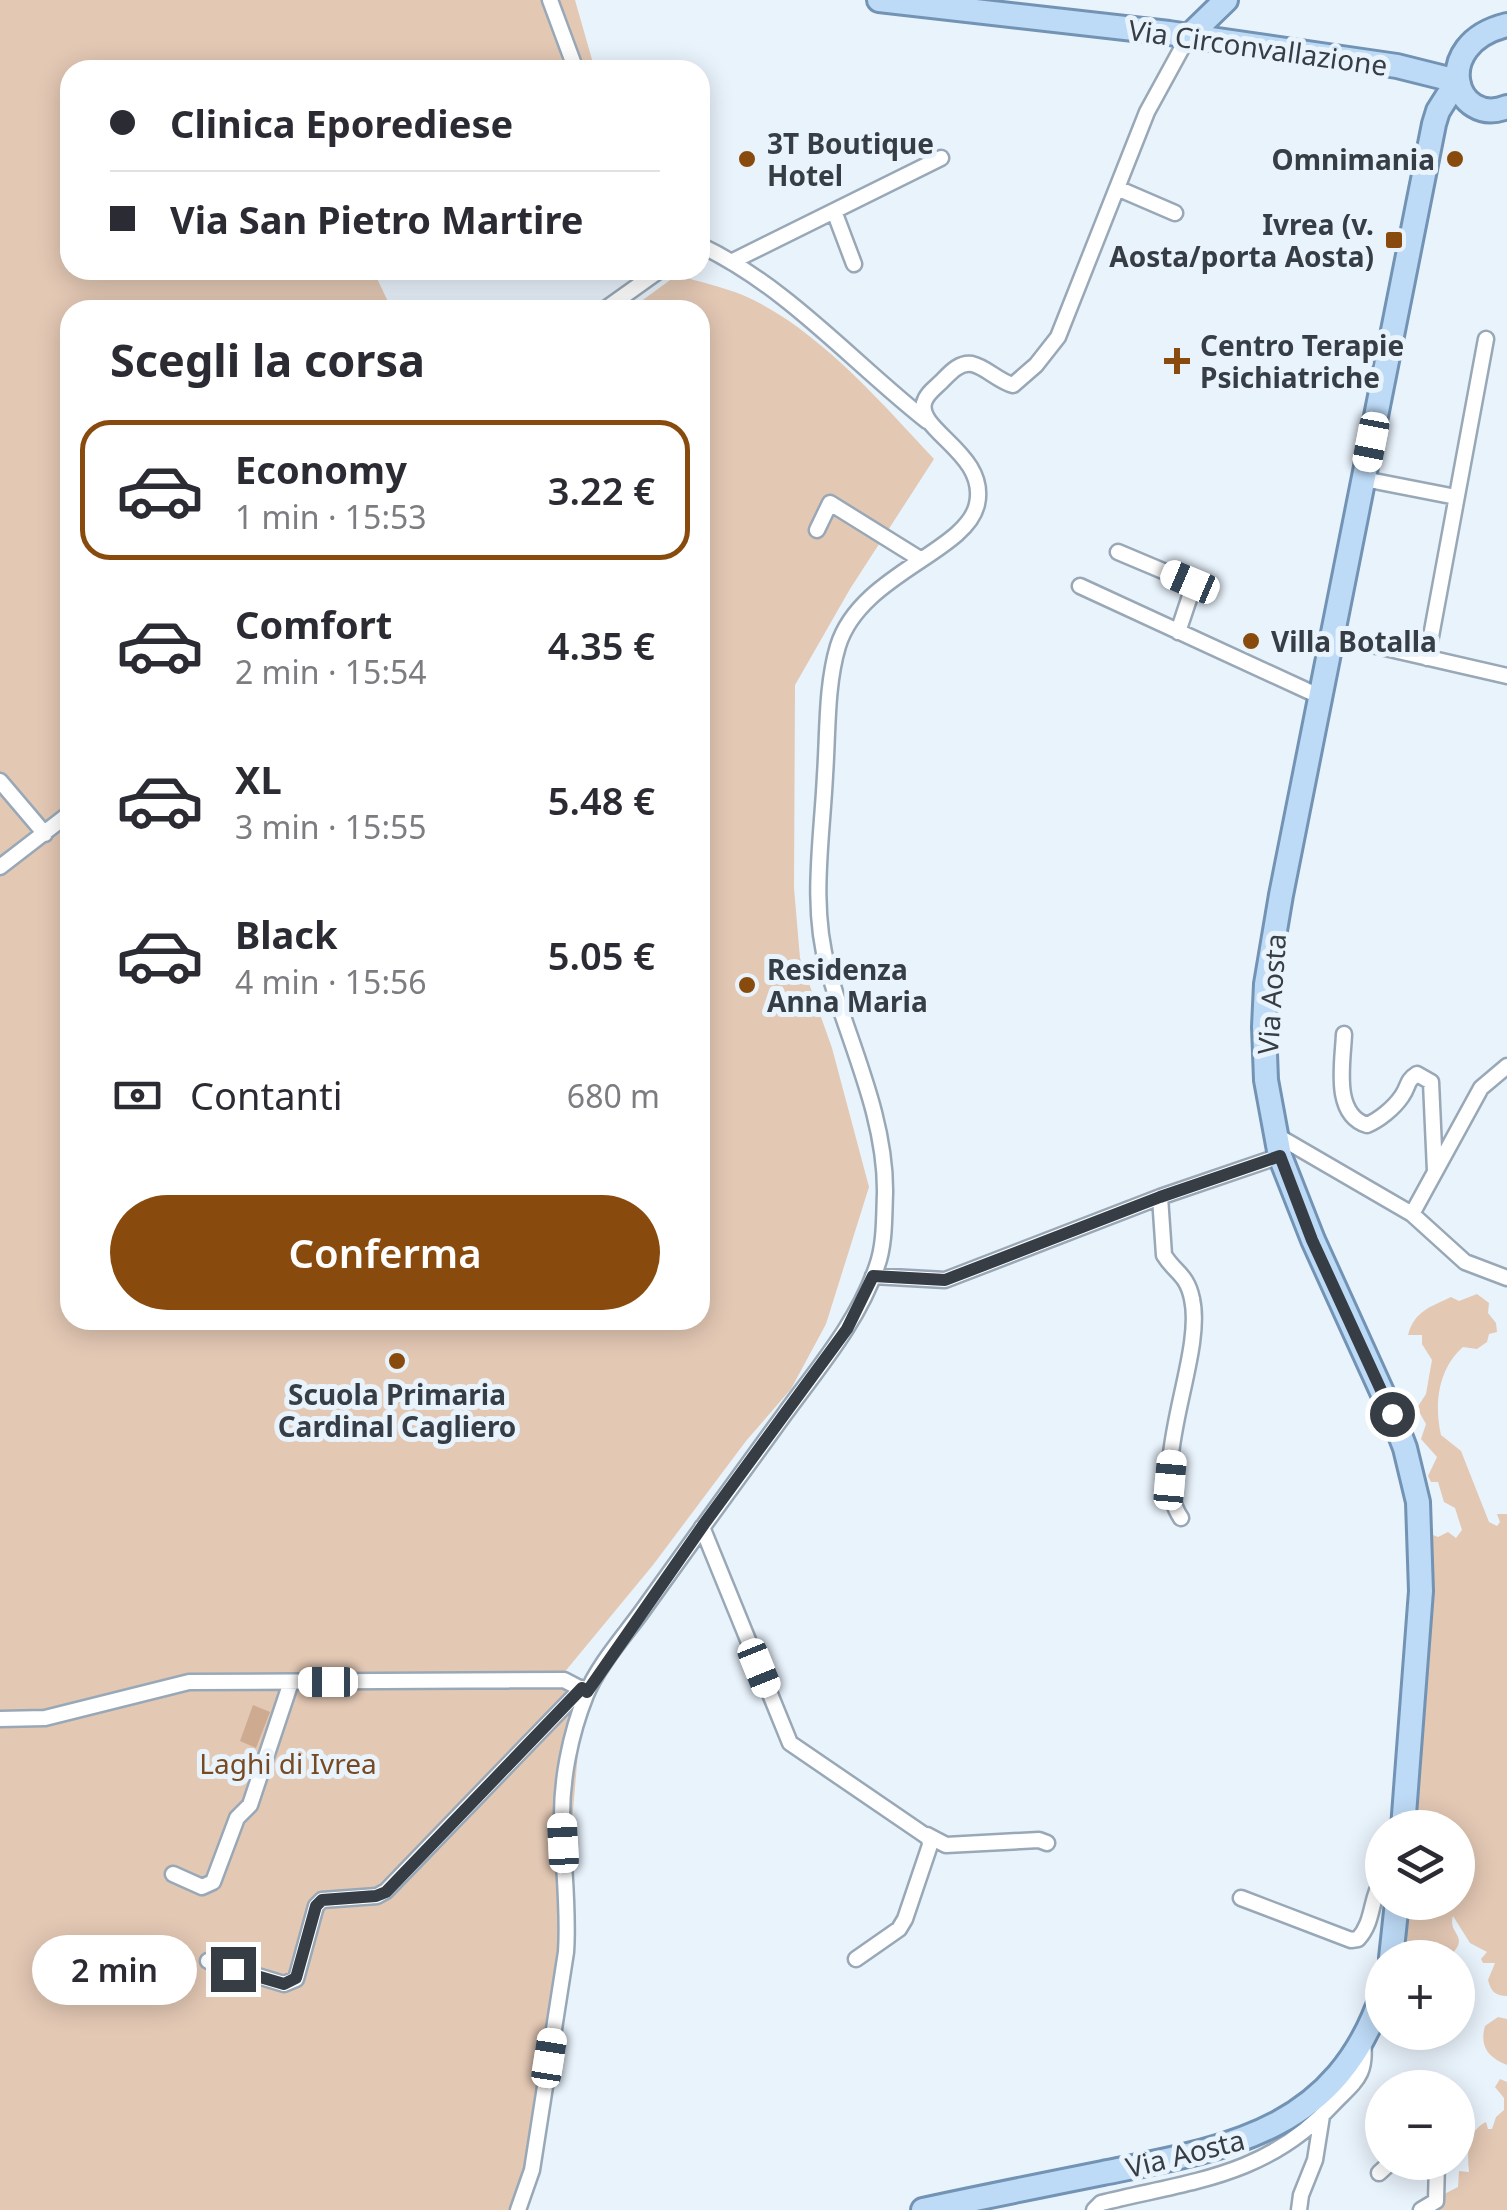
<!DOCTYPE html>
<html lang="it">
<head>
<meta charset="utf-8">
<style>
  :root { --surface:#fff; --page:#f7f7f7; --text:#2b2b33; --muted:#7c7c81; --line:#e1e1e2; --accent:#894b0d }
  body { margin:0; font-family:"Noto Sans",sans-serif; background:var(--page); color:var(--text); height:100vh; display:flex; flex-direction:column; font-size:38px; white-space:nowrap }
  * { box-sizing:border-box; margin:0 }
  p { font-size:32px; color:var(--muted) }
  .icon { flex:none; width:55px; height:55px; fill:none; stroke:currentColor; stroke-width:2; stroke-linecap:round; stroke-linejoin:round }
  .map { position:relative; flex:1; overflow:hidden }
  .sheet { position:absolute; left:60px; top:300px; width:650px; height:1030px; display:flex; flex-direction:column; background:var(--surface); border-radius:30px; box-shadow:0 5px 25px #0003 }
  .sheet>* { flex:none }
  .guide { position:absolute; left:60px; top:60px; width:650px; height:220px; border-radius:30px; box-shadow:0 5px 25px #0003; display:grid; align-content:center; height:220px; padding:0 50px; background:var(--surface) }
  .fabs { position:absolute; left:1365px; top:1810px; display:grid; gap:20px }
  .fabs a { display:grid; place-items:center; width:110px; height:110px; border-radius:50%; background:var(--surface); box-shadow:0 5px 25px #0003; font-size:50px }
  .end { position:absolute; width:45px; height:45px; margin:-22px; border:12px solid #373d44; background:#fff; box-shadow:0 0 0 5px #fff }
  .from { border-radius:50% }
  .bubble { position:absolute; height:70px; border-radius:35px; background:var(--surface); box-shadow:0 5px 25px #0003; font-size:32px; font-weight:600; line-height:70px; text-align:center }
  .car { position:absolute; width:30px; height:60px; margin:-30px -15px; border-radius:12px; box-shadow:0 0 8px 2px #0007; background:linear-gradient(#fff 24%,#345 0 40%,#fff 0 76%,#345 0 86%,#fff 0) }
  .guide b { display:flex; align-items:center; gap:35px; height:95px; font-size:38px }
  .guide b+b { border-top:2px solid var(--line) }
  .guide i { width:25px; height:25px; background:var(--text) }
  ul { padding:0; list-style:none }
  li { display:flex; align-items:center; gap:30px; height:140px; margin:0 20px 15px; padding:0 30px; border:5px solid transparent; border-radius:30px }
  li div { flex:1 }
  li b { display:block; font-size:38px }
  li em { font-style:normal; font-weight:600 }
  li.current { border-color:var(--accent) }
  li>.icon { width:90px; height:90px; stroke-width:1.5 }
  h2 { padding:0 50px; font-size:45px; line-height:120px }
  .pay { display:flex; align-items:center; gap:25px; height:110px; padding:0 50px; font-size:38px }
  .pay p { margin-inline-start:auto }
  .action { display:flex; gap:20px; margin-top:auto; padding:20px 50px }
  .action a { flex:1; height:115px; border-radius:60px; background:var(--accent); color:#fff; font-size:40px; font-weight:600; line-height:115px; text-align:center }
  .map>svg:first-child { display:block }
  .green { fill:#e3c8b4 }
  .water { fill:#cdaa90 }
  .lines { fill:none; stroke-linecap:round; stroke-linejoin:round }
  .minor-casing { stroke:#99a8b7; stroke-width:19 }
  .primary-casing { stroke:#7293b4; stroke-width:28 }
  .minor { stroke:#fff; stroke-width:14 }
  .primary { stroke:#bddaf6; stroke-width:22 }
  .route { stroke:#373d44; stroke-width:12 }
  .poi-dot { fill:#894b0d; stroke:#e9f3fc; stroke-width:4 }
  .labels { text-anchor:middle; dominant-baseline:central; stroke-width:10; stroke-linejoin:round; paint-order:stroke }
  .street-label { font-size:28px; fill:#373d44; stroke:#e9f3fc }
  .poi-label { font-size:28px; font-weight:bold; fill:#373d44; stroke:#e9f3fc; text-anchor:start }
  .park-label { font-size:28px; fill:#794a22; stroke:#e9f3fc }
</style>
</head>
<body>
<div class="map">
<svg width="1507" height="2210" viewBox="0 0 1507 2210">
  <rect width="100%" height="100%" fill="#e9f3fc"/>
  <path class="green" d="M 0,0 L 575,0 L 595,70 L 70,70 L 70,270 L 373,270 L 392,310 L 70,310 L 70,1320 L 700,1320 L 700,310 L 629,310 L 677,275 C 699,282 724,287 745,296 C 817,328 881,402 934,459 L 850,589 L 795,685 L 794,888 L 800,958 L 832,1048 L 869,1187 L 826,1324 L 791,1389 L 746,1441 L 653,1565 L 563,1674 L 579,1741 L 548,2098 L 536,2184 L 523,2210 L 0,2210 Z
    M 1477,1294 L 1489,1303 L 1488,1313 L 1496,1323 L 1497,1332 L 1489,1334 L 1487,1342 L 1477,1349 L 1463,1347 C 1438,1369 1434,1404 1441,1435 L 1461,1451 L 1489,1522 L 1497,1526 L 1500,1522 L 1497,1514 L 1507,1514 L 1507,1996 C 1495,1996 1491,1991 1488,1980 L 1495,1963 L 1483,1963 L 1481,1959 L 1487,1952 L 1470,1943 L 1453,1916 C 1447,1935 1472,1935 1449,1957 L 1436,1957 L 1433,1953 L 1430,1957 L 1400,1958 C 1405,1905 1404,1903 1458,1902 L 1458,1828 L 1408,1827 L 1428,1533 L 1438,1537 L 1448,1532 L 1456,1538 L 1462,1530 L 1455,1508 L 1444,1502 L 1438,1482 L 1431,1482 L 1428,1476 L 1437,1457 L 1421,1439 L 1426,1424 L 1417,1408 L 1426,1394 L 1432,1360 L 1422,1344 L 1422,1335 L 1408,1335 C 1415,1310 1431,1307 1451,1297 L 1459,1301 Z
    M 1498,2017 L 1507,2019 L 1507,2065 C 1489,2058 1479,2047 1485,2026 Z
    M 1500,2079 L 1507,2082 L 1507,2210 L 1413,2210 L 1458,2187 L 1459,2171 L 1469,2172 C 1467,2153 1467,2131 1486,2122 L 1488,2129 L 1492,2129 L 1496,2117 L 1504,2110 L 1504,2098 L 1495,2087 Z"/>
  <path class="water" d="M 253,1705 L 270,1712 L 256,1748 L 240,1741 Z"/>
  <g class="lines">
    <g class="minor-casing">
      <path id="minor" d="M 550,0 L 576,70
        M 1117,188 L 1175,213
        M 834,211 L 854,264
        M 700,245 C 788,287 852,362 927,421
        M 731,262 L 941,158
        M 604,310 L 660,270
        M 1364,479 L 1456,497
        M 817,530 L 830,503 L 920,559
        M 1118,552 L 1194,584 L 1178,632
        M 1080,586 L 1321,697
        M 1333,636 L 1507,676
        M 1427,658 L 1486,339
        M 0,781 L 45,834
        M 0,867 L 70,813
        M 1344,1034 C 1343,1062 1332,1114 1367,1125 C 1379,1120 1394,1108 1402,1096 C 1409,1086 1406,1081 1417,1074 L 1431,1082 L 1435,1171
        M 1276,1135 L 1412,1214 L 1481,1088 L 1507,1066
        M 1160,1197 L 1164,1255 C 1175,1273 1187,1274 1192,1299 C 1205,1357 1146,1467 1181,1518
        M 1412,1214 L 1465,1262 L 1507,1278
        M 873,1276 L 945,1280 L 1160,1197 L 1280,1156
        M 702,1527 L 790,1743 L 929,1838 L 930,1845 L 905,1919 L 899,1929 L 856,1959
        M 0,1719 L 45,1718 L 189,1682 L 564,1680 L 587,1692
        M 927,1835 L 946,1845 L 1039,1840 L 1047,1843
        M 173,1874 L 202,1887 L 213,1882 L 237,1818 L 250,1805 L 291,1682
        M 1241,1898 L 1351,1940 L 1358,1939 C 1374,1922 1370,1899 1382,1880
        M 208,1961 L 284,1984 L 296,1979 L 316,1906 L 322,1900 L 377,1896 L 386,1891 L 582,1688
        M 1379,2173 L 1391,2162
        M 518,2210 L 532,2170 L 566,1952 C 569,1909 563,1866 562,1823 C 561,1781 570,1735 586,1695 C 599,1663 628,1632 648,1603 C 693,1540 738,1478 784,1415 C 818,1368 858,1322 877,1266 C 885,1244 884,1216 885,1193 C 886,1116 848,1041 828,969 C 810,906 822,839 825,775 C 828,733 826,686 838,646 C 860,574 967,552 977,504 C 988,454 917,431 924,403 C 926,394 935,388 941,382 C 950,373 959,362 972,364 C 986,367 998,381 1013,385 L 1036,365 L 1058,337 L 1147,112 L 1188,37
        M 1094,2210 L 1101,2203 C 1190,2181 1265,2177 1332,2105 C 1356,2080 1367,2076 1363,2040
        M 1299,2210 L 1301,2195 L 1315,2160 L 1322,2116
        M 1421,2210 L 1436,2201 L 1437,2162"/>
    </g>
    <g class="primary-casing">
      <path id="primary" d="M 879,0 L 1169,33 L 1397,66 L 1457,81
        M 1507,25 C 1429,44 1455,128 1507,107
        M 1188,37 L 1226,0
        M 1403,1828 L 1421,1591 L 1418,1502 L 1405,1448 L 1392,1414 L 1313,1240 L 1280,1156 L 1266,1080 L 1264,1027 L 1266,984 L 1281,895 L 1434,124 L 1438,111 L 1457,81
        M 1391,1958 L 1397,1902
        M 923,2210 C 983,2197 1043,2185 1103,2173 C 1228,2148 1335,2132 1382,1995"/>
    </g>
    <use href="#minor" class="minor"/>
    <use href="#primary" class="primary"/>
  </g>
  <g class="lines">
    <path class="route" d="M 233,1969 L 284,1984 L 296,1978 L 316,1906 L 322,1900 L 376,1896 L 386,1892 L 582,1688 L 587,1692 L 704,1524 L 847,1329 L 873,1276 L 945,1280 L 1160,1197 L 1280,1156 L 1312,1240 L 1392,1414"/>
  </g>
  <g class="poi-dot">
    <circle cx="747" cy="159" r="10"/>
    <circle cx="1455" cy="159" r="10"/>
    <rect x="1384" y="230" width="20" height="20" rx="5"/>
    <path d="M1172 346h10v10h10v10h-10v10h-10v-10h-10v-10h10z"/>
    <circle cx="1251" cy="641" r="10"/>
    <circle cx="747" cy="985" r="10"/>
    <circle cx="397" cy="1361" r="10"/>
  </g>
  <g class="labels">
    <g class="street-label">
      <text transform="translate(1258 47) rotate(8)">Via Circonvallazione</text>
      <text transform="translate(1271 994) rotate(-86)">Via Aosta</text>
      <text transform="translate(1185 2153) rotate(-14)">Via Aosta</text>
    </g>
    <g class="poi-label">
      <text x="767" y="143">3T Boutique<tspan x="767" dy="32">Hotel</tspan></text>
      <text x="1435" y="159" text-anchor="end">Omnimania</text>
      <text x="1374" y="224" text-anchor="end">Ivrea (v.<tspan x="1374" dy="32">Aosta/porta Aosta)</tspan></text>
      <text x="1200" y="345">Centro Terapie<tspan x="1200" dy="32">Psichiatriche</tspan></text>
      <text x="1271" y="641">Villa Botalla</text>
      <text x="767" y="969">Residenza<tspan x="767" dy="32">Anna Maria</tspan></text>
      <text x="397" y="1394" text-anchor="middle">Scuola Primaria<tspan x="397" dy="32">Cardinal Cagliero</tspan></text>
    </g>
    <g class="park-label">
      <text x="288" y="1763">Laghi di Ivrea</text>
    </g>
  </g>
</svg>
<div class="fabs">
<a><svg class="icon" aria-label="layers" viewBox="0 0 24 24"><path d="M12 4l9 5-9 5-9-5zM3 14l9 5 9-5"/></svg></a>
<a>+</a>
<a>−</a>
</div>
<i class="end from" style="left:1392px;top:1414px"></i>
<i class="end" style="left:233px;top:1969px"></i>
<div class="bubble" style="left:32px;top:1935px;width:165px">2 min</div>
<i class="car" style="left:1371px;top:442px;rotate:191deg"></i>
<i class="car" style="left:1190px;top:582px;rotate:293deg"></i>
<i class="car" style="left:1170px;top:1480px;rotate:5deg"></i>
<i class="car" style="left:759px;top:1668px;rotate:158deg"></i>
<i class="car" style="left:328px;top:1682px;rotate:270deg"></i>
<i class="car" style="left:563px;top:1843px;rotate:357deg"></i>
<i class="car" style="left:549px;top:2058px;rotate:9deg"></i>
<div class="guide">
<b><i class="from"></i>Clinica Eporediese</b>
<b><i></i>Via San Pietro Martire</b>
</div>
<section class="sheet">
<h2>Scegli la corsa</h2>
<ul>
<li class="current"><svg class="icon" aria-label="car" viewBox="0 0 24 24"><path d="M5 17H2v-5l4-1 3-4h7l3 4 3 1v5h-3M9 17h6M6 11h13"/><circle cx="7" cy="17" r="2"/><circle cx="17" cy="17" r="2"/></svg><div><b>Economy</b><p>1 min · 15:53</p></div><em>3.22 €</em></li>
<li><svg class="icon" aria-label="car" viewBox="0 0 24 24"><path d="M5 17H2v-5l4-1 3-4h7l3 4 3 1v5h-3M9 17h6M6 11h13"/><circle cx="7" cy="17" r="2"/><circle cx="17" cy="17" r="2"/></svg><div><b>Comfort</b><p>2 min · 15:54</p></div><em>4.35 €</em></li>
<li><svg class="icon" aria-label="car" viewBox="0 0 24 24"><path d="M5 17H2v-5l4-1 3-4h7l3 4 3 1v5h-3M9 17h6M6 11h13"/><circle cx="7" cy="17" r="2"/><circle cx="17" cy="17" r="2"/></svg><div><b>XL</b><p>3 min · 15:55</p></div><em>5.48 €</em></li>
<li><svg class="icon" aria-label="car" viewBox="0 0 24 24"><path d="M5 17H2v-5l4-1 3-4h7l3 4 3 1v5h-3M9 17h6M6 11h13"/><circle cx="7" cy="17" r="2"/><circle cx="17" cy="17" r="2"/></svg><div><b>Black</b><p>4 min · 15:56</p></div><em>5.05 €</em></li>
</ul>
<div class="pay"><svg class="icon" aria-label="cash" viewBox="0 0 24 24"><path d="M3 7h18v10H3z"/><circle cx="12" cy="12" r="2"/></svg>Contanti<p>680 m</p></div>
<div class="action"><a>Conferma</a></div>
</section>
</div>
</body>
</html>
